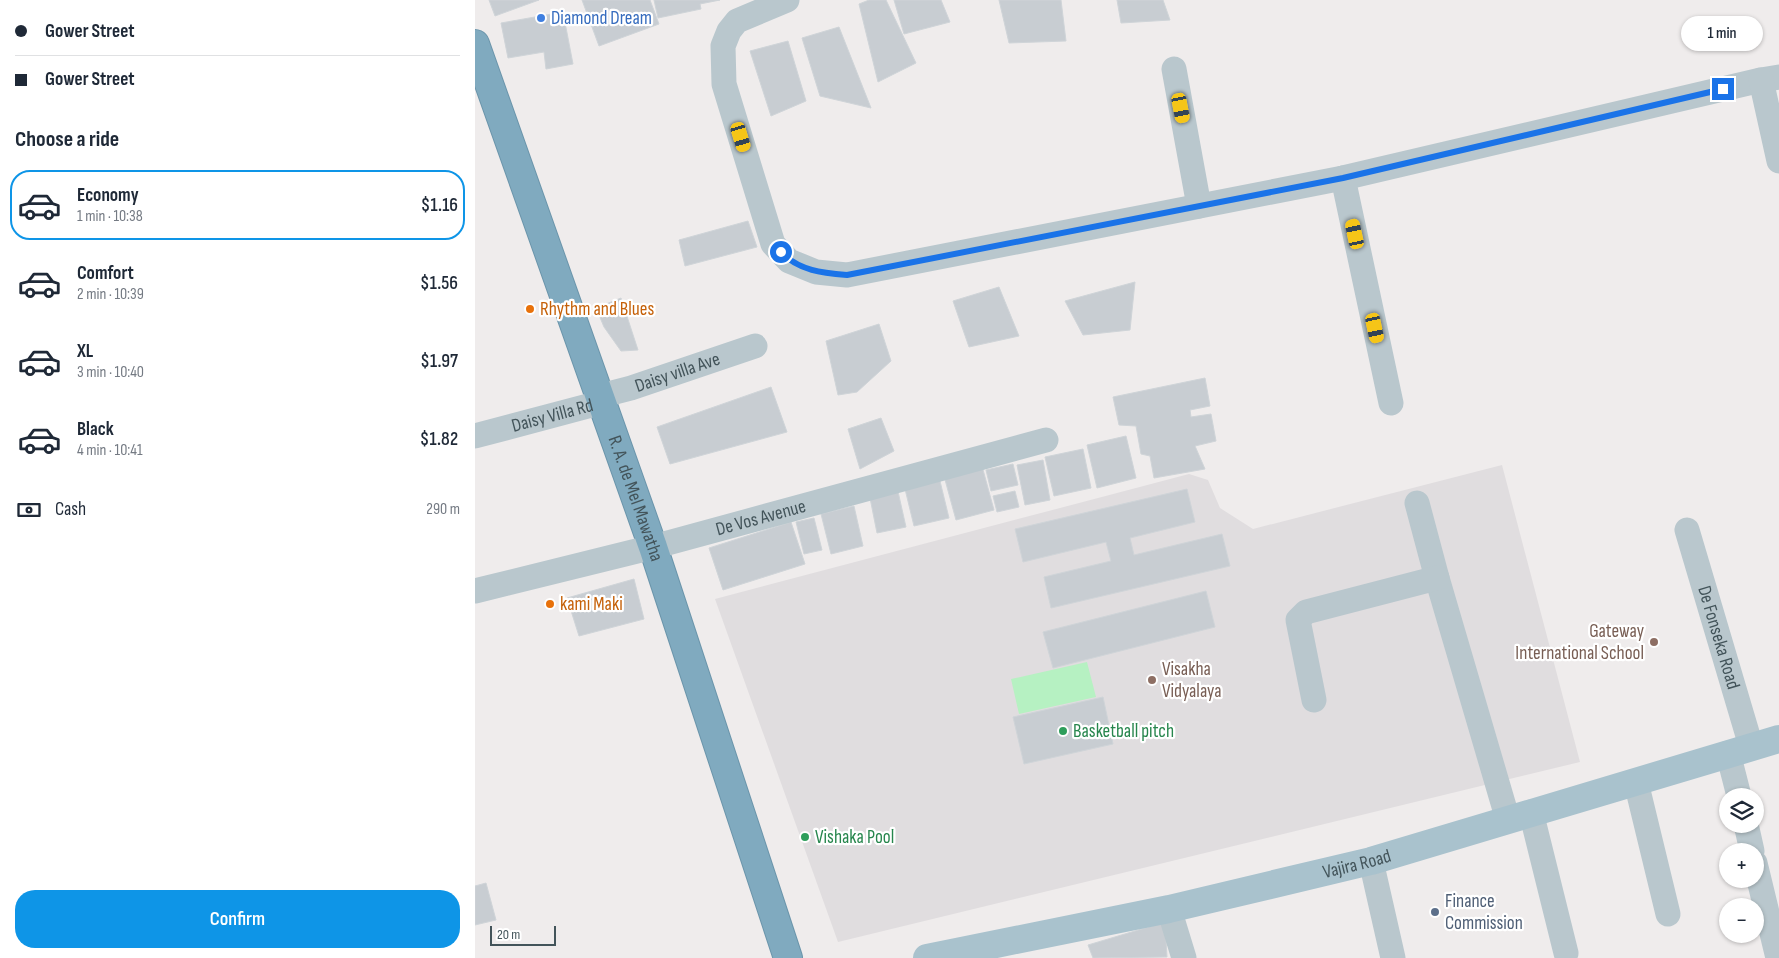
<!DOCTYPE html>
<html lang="en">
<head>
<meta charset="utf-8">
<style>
  :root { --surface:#fff; --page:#f6f6f7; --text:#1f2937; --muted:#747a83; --line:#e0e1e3; --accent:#0e95e7 }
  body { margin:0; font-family:"Sofia Sans Condensed",sans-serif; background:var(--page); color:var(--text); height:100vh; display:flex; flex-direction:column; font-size:19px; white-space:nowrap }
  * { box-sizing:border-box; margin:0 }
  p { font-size:16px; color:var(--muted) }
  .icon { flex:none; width:28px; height:28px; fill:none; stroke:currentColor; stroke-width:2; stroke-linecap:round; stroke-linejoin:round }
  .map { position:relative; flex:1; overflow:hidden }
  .details { display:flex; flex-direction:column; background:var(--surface); width:475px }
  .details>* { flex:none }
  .top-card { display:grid; align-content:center; height:110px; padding:0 15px; background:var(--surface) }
  .buttons { position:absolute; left:1244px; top:788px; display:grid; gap:10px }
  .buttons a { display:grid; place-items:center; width:45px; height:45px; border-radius:50%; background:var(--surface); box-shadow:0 1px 4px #0004; font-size:25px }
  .scale { position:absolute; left:15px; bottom:12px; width:66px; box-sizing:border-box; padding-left:5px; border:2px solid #43545a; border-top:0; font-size:14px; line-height:18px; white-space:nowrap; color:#43545a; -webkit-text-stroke:4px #fff; paint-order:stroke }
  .end { position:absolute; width:22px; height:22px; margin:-11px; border:6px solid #1a73e8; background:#fff; box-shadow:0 0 0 2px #fff }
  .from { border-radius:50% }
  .bubble { position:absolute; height:35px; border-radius:18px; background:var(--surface); box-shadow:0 1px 4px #0004; font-size:16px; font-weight:600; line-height:35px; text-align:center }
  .car { position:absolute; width:15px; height:30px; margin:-15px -8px; border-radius:6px; box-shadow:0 0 4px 1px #0007; background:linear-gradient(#f5c518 24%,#345 0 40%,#f5c518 0 76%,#345 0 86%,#f5c518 0) }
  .top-card b { display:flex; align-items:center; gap:18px; height:48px; font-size:19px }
  .top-card b+b { border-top:1px solid var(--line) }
  .top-card i { width:12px; height:12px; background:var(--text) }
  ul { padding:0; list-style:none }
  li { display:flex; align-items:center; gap:15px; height:70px; margin:0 10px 8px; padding:0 5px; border:2px solid transparent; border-radius:20px }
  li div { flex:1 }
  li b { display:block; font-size:19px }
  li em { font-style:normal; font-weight:600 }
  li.selected { border-color:var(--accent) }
  li>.icon { width:45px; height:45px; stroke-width:1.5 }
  h2 { padding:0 15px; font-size:22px; line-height:60px }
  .pay { display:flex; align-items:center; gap:12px; height:55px; padding:0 15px; font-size:19px }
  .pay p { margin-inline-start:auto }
  .primary-button { display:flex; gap:10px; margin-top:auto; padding:10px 15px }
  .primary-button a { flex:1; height:58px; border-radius:20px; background:var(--accent); color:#fff; font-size:20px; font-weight:600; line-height:58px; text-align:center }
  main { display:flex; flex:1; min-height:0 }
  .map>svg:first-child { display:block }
  .education { fill:#e0dddf }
  .green { fill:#b6f1c2 }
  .building { fill:#c8cdd2; stroke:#cfd4d8 }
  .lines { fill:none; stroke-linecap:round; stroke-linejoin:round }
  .highway-casing { stroke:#6b95ab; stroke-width:30 }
  .minor { stroke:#b9c7cd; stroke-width:25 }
  .major { stroke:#a9c2cd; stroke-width:28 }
  .highway { stroke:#80aabf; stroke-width:28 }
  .route { stroke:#1a73e8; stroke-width:6 }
  .shop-dot { fill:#3f7fe0; stroke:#fff; stroke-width:2 }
  .food-dot { fill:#e8710a; stroke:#fff; stroke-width:2 }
  .education-dot { fill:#8d6e63; stroke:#fff; stroke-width:2 }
  .leisure-dot { fill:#2e9e5b; stroke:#fff; stroke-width:2 }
  .service-dot { fill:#5c6f8a; stroke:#fff; stroke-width:2 }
  .labels { text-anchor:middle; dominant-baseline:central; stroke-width:4.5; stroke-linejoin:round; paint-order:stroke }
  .shop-label { font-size:19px; fill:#366cbe; stroke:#fff; text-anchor:start }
  .food-label { font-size:19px; fill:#c56008; stroke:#fff; text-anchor:start }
  .street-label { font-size:19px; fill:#43545a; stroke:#fff }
  .education-label { font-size:19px; fill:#785e54; stroke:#fff; text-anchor:end }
  .leisure-label { font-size:19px; fill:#27864d; stroke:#fff; text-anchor:start }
  .service-label { font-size:19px; fill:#4e5e75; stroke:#fff; text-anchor:start }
</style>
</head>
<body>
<main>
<section class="details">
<div class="top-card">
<b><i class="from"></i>Gower Street</b>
<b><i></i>Gower Street</b>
</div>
<h2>Choose a ride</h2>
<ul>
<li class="selected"><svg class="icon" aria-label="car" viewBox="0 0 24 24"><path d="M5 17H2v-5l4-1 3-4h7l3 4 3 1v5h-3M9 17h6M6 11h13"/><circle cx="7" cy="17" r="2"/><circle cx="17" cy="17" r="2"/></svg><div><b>Economy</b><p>1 min · 10:38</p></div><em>$1.16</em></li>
<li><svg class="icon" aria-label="car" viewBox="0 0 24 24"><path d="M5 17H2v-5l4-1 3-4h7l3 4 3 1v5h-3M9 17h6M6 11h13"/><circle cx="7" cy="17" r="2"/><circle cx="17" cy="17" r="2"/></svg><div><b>Comfort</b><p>2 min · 10:39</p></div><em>$1.56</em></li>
<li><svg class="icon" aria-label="car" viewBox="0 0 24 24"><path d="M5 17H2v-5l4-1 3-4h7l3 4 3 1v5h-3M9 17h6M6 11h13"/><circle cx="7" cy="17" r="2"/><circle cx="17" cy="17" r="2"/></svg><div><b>XL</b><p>3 min · 10:40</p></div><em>$1.97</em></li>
<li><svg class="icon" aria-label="car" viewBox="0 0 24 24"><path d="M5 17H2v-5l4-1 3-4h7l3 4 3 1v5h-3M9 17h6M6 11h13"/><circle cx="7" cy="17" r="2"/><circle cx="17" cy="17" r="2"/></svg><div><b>Black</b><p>4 min · 10:41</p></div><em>$1.82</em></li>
</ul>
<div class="pay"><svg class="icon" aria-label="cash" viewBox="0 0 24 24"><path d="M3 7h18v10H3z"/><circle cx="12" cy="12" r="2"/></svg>Cash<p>290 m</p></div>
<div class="primary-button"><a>Confirm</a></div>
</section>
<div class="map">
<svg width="1304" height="958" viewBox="0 0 1304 958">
  <rect width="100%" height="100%" fill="#efecec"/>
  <path class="education" d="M 1027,465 L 1105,762 L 363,942 L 240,599 L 714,474 L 733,480 L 745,508 L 778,529 Z"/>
  <path class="green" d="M 612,662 L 621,697 L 544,714 L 536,679 Z"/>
  <path class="building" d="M 14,0 L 64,0 L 20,16 Z
    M 107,0 L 175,0 L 184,24 L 124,46 Z
    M 179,0 L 245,0 L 225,4 L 226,9 L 183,18 Z
    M 394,0 L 411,0 L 441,63 L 403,82 L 384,4 Z
    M 419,0 L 466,0 L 475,22 L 429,34 Z
    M 524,0 L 586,0 L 591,41 L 534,43 Z
    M 642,0 L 688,0 L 695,20 L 646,23 Z
    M 88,12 L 98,64 L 71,69 L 69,52 L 33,58 L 26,23 Z
    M 364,27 L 396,108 L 345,96 L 327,38 Z
    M 313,41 L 331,101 L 296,116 L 275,51 Z
    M 273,221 L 282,247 L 210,266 L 204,240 Z
    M 660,282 L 655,330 L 608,335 L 590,301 Z
    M 524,287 L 544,336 L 494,347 L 478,301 Z
    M 146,298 L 163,350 L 146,351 L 129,327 L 121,308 Z
    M 404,324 L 416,361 L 382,392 L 363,395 L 351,341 Z
    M 730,378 L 735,406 L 715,410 L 716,417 L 736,414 L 741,441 L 720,446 L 730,469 L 679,478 L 675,456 L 666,454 L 661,426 L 644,425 L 638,397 Z
    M 296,387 L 312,432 L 195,464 L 182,427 Z
    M 406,418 L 419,451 L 385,469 L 373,429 Z
    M 651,436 L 661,478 L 622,488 L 612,445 Z
    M 608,449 L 616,488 L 579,496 L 570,457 Z
    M 568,460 L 575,500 L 550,505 L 542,465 Z
    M 538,464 L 543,485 L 516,491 L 511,470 Z
    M 507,466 L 519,510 L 481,520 L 469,476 Z
    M 465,481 L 474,518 L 439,526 L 430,489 Z
    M 422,487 L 431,527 L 402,533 L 394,493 Z
    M 712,489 L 720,522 L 655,538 L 659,555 L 747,534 L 755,566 L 576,608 L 569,577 L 636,561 L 631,542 L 548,562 L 540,529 Z
    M 540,491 L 544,507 L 522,512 L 518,496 Z
    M 379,506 L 388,546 L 356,554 L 346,514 Z
    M 339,518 L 347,550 L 329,554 L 321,522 Z
    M 316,522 L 330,564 L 248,590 L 234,548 Z
    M 159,579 L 169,619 L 104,636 L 92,598 Z
    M 731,591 L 740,627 L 578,668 L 568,632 Z
    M 628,697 L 638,744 L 549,764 L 538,717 Z
    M 11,883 L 21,920 L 0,925 L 0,886 Z
    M 690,922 L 692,957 L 618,958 L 613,945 Z"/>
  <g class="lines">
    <g class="highway-casing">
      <g id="highway">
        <path id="s6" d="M 0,44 L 178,547 L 313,958"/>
      </g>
    </g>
    <g class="minor">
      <path d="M 312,0 L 262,21 L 254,31 L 248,46 L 249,84 L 298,244 L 314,261 L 341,272 L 372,275 L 868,178 L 1286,80 L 1304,77"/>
      <path d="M 699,69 L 724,206"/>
      <path d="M 1286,80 L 1304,161"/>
      <path d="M 868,178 L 916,403"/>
      <path id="s1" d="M 125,396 L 156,388 L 280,346"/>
      <path id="s2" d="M 0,436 L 128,402"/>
      <path d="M 942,503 L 962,578 L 1033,820"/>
      <path id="s3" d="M 1212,530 L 1276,746"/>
      <path id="s4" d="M 0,591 L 178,547 L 571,440"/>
      <path d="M 839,700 L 823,620 L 831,612 L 962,578"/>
      <path d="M 1253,753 L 1264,796"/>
      <path d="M 1161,782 L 1193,914"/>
      <path d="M 1056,812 L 1091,953"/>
      <path d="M 1271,824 L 1277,851"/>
      <path d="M 896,861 L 918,958"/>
      <path d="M 1280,863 L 1303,958"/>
      <path d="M 694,909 L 709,958"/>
    </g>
    <path class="major" id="s5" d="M 452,958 L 694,909 L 896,861 L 1304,739"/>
    <use href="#highway" class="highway"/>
  </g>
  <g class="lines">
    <path class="route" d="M 306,252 C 324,271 348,273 372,275 L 868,178 L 1248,89"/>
  </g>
  <circle class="shop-dot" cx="66" cy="18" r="5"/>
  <g class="food-dot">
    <circle cx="55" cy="309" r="5"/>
    <circle cx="75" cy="604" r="5"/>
  </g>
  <g class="education-dot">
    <circle cx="1179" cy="642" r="5"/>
    <circle cx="677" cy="680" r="5"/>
  </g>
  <g class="leisure-dot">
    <circle cx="588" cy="731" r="5"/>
    <circle cx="330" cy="837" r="5"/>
  </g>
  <circle class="service-dot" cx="960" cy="912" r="5"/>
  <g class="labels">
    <g class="shop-label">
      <text x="76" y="18">Diamond Dream</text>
    </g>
    <g class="food-label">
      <text x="65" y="309">Rhythm and Blues</text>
      <text x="85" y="604">kami Maki</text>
    </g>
    <g class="street-label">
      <text stroke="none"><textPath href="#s1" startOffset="81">Daisy villa Ave</textPath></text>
      <text stroke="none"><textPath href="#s2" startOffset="80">Daisy Villa Rd</textPath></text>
      <text stroke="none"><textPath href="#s6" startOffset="482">R. A. de Mel Mawatha</textPath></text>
      <text stroke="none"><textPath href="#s4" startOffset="295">De Vos Avenue</textPath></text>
      <text stroke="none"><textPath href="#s3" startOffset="112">De Fonseka Road</textPath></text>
      <text stroke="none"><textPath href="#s5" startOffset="440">Vajira Road</textPath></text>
    </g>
    <g class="education-label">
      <text x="1169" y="631">Gateway<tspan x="1169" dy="22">International School</tspan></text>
      <text x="687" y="669" text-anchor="start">Visakha<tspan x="687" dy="22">Vidyalaya</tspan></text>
    </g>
    <g class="leisure-label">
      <text x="598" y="731">Basketball pitch</text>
      <text x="340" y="837">Vishaka Pool</text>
    </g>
    <g class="service-label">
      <text x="970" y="901">Finance<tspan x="970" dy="22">Commission</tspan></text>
    </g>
  </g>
</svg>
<div class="buttons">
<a><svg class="icon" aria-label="layers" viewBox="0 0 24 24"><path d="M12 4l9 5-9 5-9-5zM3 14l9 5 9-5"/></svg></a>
<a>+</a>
<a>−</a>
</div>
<div class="scale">20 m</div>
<i class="end from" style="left:306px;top:252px"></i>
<i class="end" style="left:1248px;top:89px"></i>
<div class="bubble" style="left:1206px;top:16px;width:82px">1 min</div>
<i class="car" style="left:706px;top:108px;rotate:169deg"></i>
<i class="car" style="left:266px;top:137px;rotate:163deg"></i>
<i class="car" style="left:880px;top:234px;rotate:348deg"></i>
<i class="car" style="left:900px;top:328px;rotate:168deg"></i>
</div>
</main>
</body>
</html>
